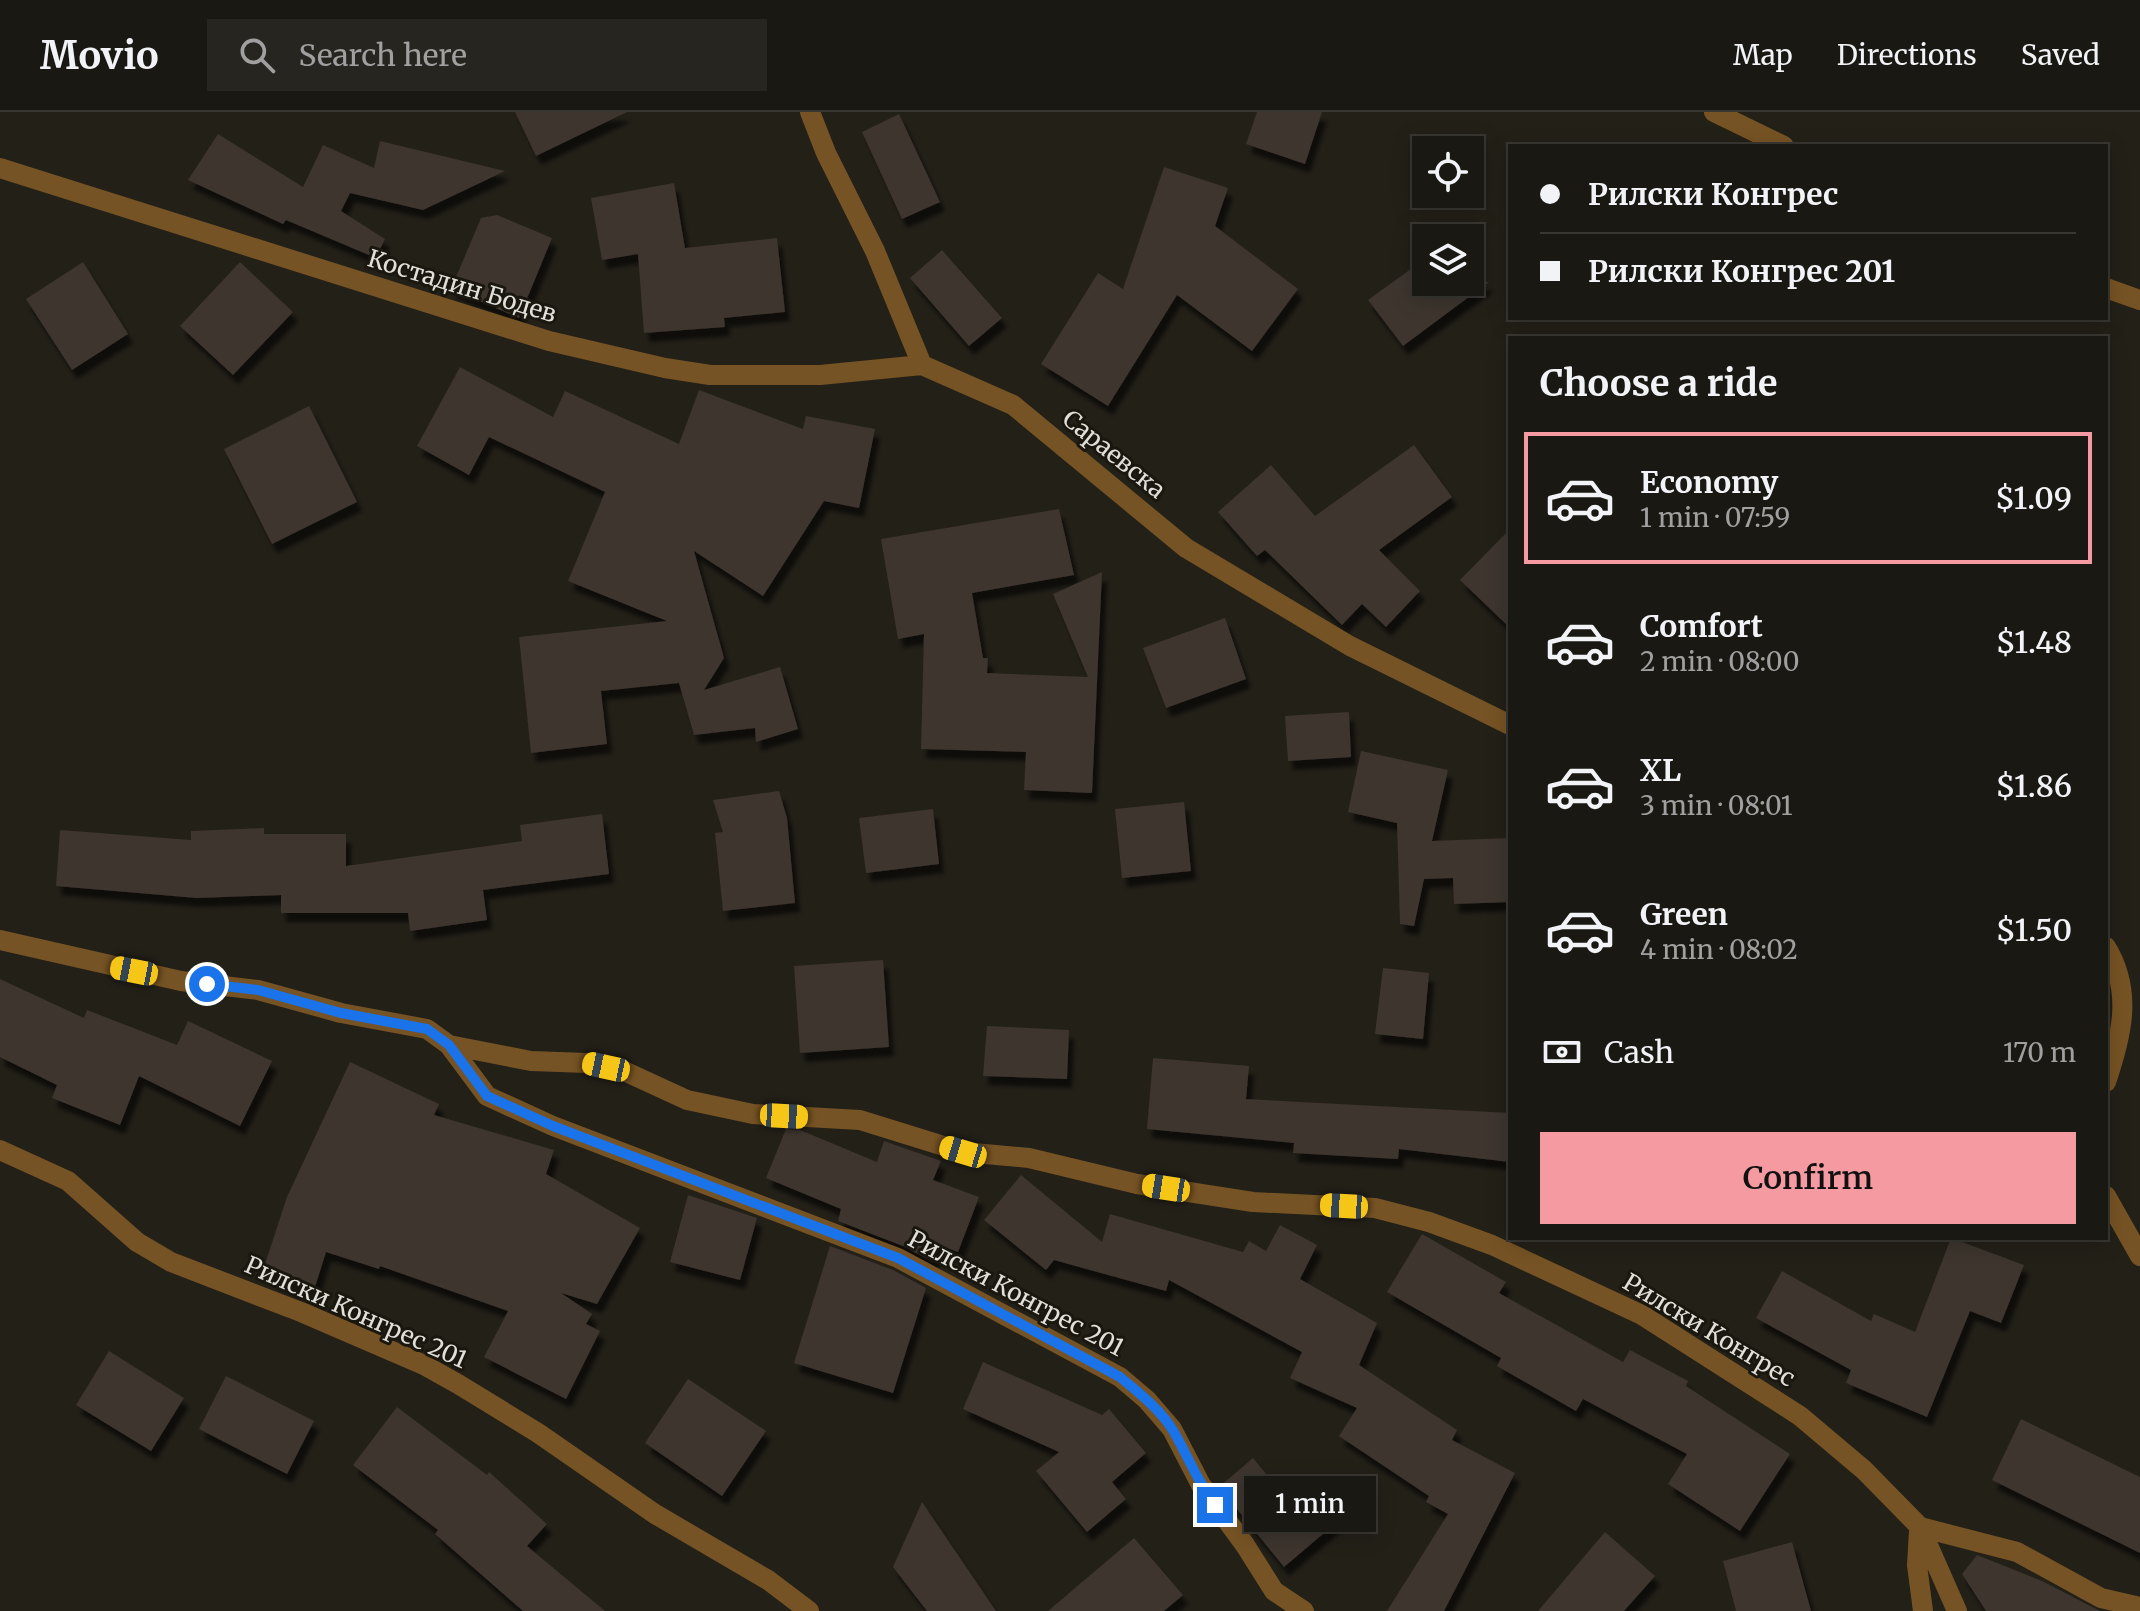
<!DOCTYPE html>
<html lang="en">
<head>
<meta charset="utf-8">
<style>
  :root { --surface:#1a1812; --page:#272520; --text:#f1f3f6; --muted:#9fa09f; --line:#383732; --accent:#f49aa0 }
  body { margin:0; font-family:Merriweather,serif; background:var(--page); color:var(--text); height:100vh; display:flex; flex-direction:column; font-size:30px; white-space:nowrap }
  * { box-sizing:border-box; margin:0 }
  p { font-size:26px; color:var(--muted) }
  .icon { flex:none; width:44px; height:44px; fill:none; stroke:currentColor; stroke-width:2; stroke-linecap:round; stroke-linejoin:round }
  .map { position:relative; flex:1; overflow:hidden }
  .side { position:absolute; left:1508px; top:224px; width:600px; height:904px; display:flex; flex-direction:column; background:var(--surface); border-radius:0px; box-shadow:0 4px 20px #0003,0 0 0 2px var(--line) }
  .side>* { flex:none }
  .hud { position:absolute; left:1508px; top:32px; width:600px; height:176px; border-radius:0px; box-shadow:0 4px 20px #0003,0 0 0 2px var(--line); display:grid; align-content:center; height:176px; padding:0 32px; background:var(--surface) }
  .controls { position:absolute; left:1412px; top:24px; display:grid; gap:16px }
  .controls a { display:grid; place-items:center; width:72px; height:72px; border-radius:0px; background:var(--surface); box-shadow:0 4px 20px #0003,0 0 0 2px var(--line); font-size:40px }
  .end { position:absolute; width:36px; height:36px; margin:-18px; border:10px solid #1a73e8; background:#fff; box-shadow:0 0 0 4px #fff }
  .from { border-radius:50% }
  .bubble { position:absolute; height:56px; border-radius:0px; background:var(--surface); box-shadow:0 4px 20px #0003,0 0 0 2px var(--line); font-size:26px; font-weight:600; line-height:56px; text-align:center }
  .car { position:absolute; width:24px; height:48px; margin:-24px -12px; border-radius:10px; box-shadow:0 0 6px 2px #0007; background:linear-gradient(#f5c518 24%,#345 0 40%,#f5c518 0 76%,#345 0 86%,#f5c518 0) }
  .hud b { display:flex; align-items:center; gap:28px; height:76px; font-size:30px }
  .hud b+b { border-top:2px solid var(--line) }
  .hud i { width:20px; height:20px; background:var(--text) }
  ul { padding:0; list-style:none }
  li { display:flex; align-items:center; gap:24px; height:132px; margin:0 16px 12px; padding:0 16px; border:4px solid transparent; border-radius:0px }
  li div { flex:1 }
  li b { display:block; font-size:30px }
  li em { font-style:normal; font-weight:600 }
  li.active { border-color:var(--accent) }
  li>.icon { width:72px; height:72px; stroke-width:1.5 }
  h2 { padding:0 32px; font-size:36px; line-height:96px }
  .pay { display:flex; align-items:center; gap:20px; height:88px; padding:0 32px; font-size:30px }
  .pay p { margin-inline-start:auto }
  .action { display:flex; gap:16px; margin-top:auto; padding:16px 32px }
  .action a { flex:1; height:92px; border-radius:0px; background:var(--accent); color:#111; font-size:32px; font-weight:600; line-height:92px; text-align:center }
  header { display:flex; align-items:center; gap:48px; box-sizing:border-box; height:112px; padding:0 40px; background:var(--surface); border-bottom:2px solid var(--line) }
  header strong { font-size:38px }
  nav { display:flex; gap:44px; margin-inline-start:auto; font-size:28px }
  .search { width:560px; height:72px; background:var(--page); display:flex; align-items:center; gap:20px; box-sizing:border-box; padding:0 28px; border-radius:0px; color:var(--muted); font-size:30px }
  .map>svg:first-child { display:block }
  .building { fill:#3d342f; filter:url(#shadow) }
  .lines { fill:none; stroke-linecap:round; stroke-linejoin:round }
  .minor { stroke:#765324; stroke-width:20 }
  .route { stroke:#1a73e8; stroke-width:10 }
  .labels { text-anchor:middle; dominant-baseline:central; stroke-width:6; stroke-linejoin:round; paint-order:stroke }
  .street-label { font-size:24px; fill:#e1dfd9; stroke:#1a170f }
</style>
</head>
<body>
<header>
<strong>Movio</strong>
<div class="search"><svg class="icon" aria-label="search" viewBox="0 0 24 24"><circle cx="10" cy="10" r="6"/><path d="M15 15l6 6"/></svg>Search here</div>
<nav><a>Map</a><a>Directions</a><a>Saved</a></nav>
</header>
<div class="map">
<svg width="2140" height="1499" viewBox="0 0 2140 1499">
  <defs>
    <filter id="shadow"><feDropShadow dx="5" dy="9" stdDeviation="2" flood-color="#0009"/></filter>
  </defs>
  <rect width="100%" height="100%" fill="#232018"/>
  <path class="building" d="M 515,0 L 627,0 L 536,44 Z
    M 1257,0 L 1322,0 L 1305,52 L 1246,32 Z
    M 899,2 L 940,90 L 902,107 L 862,20 Z
    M 218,22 L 303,75 L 323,33 L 374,56 L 380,29 L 505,59 L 423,98 L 350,81 L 341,99 L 385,127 L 376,146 L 286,108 L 283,112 L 188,68 Z
    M 1164,55 L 1228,76 L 1215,114 L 1298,177 L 1252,239 L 1177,183 L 1108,294 L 1041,252 L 1098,161 L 1123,177 Z
    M 674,71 L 685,136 L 777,126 L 785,200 L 724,206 L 725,215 L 644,221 L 638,142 L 602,148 L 591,86 Z
    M 497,103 L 552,126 L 519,206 L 451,177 L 481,106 Z
    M 942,138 L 1002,206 L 969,234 L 910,166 Z
    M 1426,146 L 1426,170 L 1489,170 L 1403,234 L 1368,188 Z
    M 83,150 L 128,222 L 72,258 L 26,187 Z
    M 240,150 L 293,200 L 233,263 L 180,214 Z
    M 460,255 L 553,305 L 565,279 L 679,332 L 699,278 L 803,317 L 806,304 L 875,317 L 859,396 L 824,389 L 763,484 L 694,439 L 724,546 L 704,578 L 780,555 L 798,617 L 756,630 L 755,616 L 694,623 L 679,571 L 601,579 L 607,632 L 531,641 L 519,525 L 667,509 L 568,469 L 605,380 L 489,325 L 469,363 L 417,334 Z
    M 309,294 L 357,390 L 272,432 L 224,337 Z
    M 1414,333 L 1452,385 L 1379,438 L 1420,479 L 1386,515 L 1362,492 L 1342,513 L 1265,438 L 1257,444 L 1218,400 L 1271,353 L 1315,404 Z
    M 1059,397 L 1074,463 L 972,481 L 983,546 L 988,546 L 987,561 L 1088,565 L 1053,482 L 1102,460 L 1092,681 L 1024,678 L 1026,640 L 921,637 L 924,522 L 898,527 L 881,427 Z
    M 1510,417 L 1510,516 L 1460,468 Z
    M 1225,506 L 1246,567 L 1166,596 L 1143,536 Z
    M 1349,600 L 1351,645 L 1288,649 L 1285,604 Z
    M 1361,639 L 1448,658 L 1432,729 L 1510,726 L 1510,790 L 1454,792 L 1453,766 L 1424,767 L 1414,814 L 1400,812 L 1397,711 L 1348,700 Z
    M 779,679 L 787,706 L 795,791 L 723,799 L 715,721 L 723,720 L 713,688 Z
    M 1184,690 L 1191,759 L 1122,766 L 1115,697 Z
    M 933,697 L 939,752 L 866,761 L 859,706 Z
    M 602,702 L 609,762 L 483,778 L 487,808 L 410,819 L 408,801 L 281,801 L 281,783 L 197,786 L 56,774 L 60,718 L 191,728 L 191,719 L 264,716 L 264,722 L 346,722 L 346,754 L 522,729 L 520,713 Z
    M 883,848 L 889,935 L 800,941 L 794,854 Z
    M 1383,856 L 1429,861 L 1423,927 L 1375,922 Z
    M 0,867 L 84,906 L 87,898 L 177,933 L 188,909 L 272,949 L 240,1014 L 139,964 L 120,1013 L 52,986 L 57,973 L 0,945 Z
    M 987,914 L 1069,918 L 1067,967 L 983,964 Z
    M 1153,946 L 1249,954 L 1246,987 L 1510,1001 L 1510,1050 L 1399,1037 L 1398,1047 L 1293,1041 L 1294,1031 L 1147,1017 Z
    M 350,950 L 439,992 L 434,1003 L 554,1038 L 546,1062 L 640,1116 L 597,1192 L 561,1181 L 592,1202 L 586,1212 L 600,1219 L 566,1287 L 484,1245 L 508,1199 L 380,1154 L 379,1157 L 326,1140 L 315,1175 L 263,1158 L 287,1085 Z
    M 786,1017 L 800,1018 L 877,1050 L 884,1029 L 941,1049 L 933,1068 L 979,1085 L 958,1140 L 939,1133 L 933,1150 L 903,1134 L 838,1109 L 841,1097 L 766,1066 Z
    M 1021,1063 L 1102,1130 L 1110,1102 L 1243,1140 L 1249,1129 L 1266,1139 L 1280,1113 L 1317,1133 L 1300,1167 L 1377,1211 L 1359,1253 L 1457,1318 L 1452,1328 L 1515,1361 L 1444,1499 L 1387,1499 L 1448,1402 L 1426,1390 L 1429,1384 L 1339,1324 L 1357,1296 L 1290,1266 L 1302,1240 L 1169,1168 L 1166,1179 L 1054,1148 L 1046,1158 L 984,1108 Z
    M 688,1083 L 757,1106 L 740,1168 L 670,1150 Z
    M 1422,1122 L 1506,1170 L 1499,1181 L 1623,1250 L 1630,1238 L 1688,1269 L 1686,1274 L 1790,1342 L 1740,1419 L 1668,1372 L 1687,1342 L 1583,1287 L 1576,1299 L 1497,1254 L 1501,1246 L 1387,1180 Z
    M 1951,1126 L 2024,1153 L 2001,1211 L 1970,1199 L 1927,1305 L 1846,1271 L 1851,1258 L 1756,1206 L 1782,1159 L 1871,1209 L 1874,1202 L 1915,1220 Z
    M 830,1134 L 893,1158 L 926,1176 L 893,1281 L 794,1251 Z
    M 109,1239 L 184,1286 L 151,1339 L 76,1293 Z
    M 983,1250 L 1102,1303 L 1109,1297 L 1146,1341 L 1112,1370 L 1126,1387 L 1087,1420 L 1036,1359 L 1059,1340 L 963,1297 Z
    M 226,1264 L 314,1309 L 287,1362 L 199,1317 Z
    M 688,1267 L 766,1319 L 722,1384 L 645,1331 Z
    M 397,1295 L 487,1363 L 489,1360 L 547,1412 L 527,1434 L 605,1499 L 523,1499 L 435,1422 L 438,1418 L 353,1353 Z
    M 2021,1307 L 2140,1365 L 2140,1441 L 1992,1368 Z
    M 1253,1346 L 1293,1394 L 1317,1374 L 1343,1405 L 1284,1455 L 1219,1375 Z
    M 922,1390 L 996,1499 L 927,1499 L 893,1455 Z
    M 1605,1420 L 1655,1464 L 1624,1499 L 1538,1499 Z
    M 1134,1426 L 1183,1483 L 1164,1499 L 1048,1499 Z
    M 1792,1430 L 1811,1499 L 1736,1499 L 1723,1449 Z
    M 1977,1443 L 2042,1469 L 2100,1499 L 1986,1499 L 1962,1462 Z"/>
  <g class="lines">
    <path class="minor" d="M 810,0 L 826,41 L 875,139 L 922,253 L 1013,293 L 1186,436 L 1350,534 L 1510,613
      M 1714,0 L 1784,34
      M 0,56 L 549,229 L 665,256 L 710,263 L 820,263 L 922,253
      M 2106,176 L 2140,188
      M 0,828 L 181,869 L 258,878 L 341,901 L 427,917 L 449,933 L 531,949 L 587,951 L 624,959 L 687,988 L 753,1002 L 860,1008 L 963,1040 L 1029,1046 L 1137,1072 L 1253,1090 L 1375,1096 L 1429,1110 L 1492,1133 L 1642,1203 L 1800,1304 L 1864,1358 L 1920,1415 L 1957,1499
      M 2106,835 C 2133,879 2122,923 2106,970
      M 449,933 L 487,984 L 553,1014 L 898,1146 L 1120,1265 L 1147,1288 L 1172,1317 L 1201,1373 L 1245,1433 L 1274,1479 L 1304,1499
      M 0,1038 L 68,1069 L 137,1130 L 171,1150 L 301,1200 L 424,1253 L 458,1272 L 538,1321 L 655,1402 L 768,1468 L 809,1499
      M 2106,1084 L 2140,1144
      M 1920,1415 L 2017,1440 L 2101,1486 L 2140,1495
      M 1919,1419 L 1917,1453 L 1923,1499"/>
  </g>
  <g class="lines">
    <path class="route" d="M 207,872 L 258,878 L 341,901 L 427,917 L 449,933 L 487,984 L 553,1014 L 898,1146 L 1120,1265 C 1139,1281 1161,1298 1174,1320 C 1188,1345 1198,1370 1215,1393"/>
  </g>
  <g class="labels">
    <g class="street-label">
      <text transform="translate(462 174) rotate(17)">Костадин Бодев</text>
      <text transform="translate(1114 342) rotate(39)">Сараевска</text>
      <text transform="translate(1016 1181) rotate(28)">Рилски Конгрес 201</text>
      <text transform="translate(356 1200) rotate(24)">Рилски Конгрес 201</text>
      <text transform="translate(1709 1218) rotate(31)">Рилски Конгрес</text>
    </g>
  </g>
</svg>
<div class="controls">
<a><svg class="icon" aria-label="locate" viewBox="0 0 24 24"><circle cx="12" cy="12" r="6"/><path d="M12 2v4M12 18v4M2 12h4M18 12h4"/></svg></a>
<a><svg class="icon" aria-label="layers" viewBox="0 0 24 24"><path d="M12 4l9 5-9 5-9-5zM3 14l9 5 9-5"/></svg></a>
</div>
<i class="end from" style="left:207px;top:872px"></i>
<i class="end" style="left:1215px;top:1393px"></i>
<div class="bubble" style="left:1244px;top:1364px;width:132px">1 min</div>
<i class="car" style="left:134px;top:859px;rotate:281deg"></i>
<i class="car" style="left:606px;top:955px;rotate:282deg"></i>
<i class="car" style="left:784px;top:1004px;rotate:93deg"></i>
<i class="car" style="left:963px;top:1040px;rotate:287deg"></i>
<i class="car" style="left:1166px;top:1076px;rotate:279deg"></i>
<i class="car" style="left:1344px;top:1094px;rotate:273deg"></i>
<div class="hud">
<b><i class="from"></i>Рилски Конгрес</b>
<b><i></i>Рилски Конгрес 201</b>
</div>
<section class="side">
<h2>Choose a ride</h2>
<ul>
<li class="active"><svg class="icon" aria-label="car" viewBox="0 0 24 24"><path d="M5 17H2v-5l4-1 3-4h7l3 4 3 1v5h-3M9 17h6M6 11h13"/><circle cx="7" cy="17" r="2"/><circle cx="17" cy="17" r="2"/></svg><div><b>Economy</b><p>1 min · 07:59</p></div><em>$1.09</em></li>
<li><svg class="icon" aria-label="car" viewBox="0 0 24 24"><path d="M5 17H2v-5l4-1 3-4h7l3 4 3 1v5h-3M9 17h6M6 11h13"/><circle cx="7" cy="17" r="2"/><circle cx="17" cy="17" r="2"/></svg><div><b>Comfort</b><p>2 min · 08:00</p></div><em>$1.48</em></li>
<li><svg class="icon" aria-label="car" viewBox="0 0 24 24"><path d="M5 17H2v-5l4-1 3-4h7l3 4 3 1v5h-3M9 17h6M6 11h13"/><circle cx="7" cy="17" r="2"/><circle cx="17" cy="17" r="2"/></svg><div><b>XL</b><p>3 min · 08:01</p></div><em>$1.86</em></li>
<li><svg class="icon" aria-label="car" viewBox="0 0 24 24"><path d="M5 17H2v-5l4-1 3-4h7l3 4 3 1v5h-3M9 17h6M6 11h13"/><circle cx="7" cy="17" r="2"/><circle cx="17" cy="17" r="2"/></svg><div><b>Green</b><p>4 min · 08:02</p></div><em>$1.50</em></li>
</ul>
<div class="pay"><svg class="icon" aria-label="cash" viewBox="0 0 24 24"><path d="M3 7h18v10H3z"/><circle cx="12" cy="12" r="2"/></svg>Cash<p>170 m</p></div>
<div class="action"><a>Confirm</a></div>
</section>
</div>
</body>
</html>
